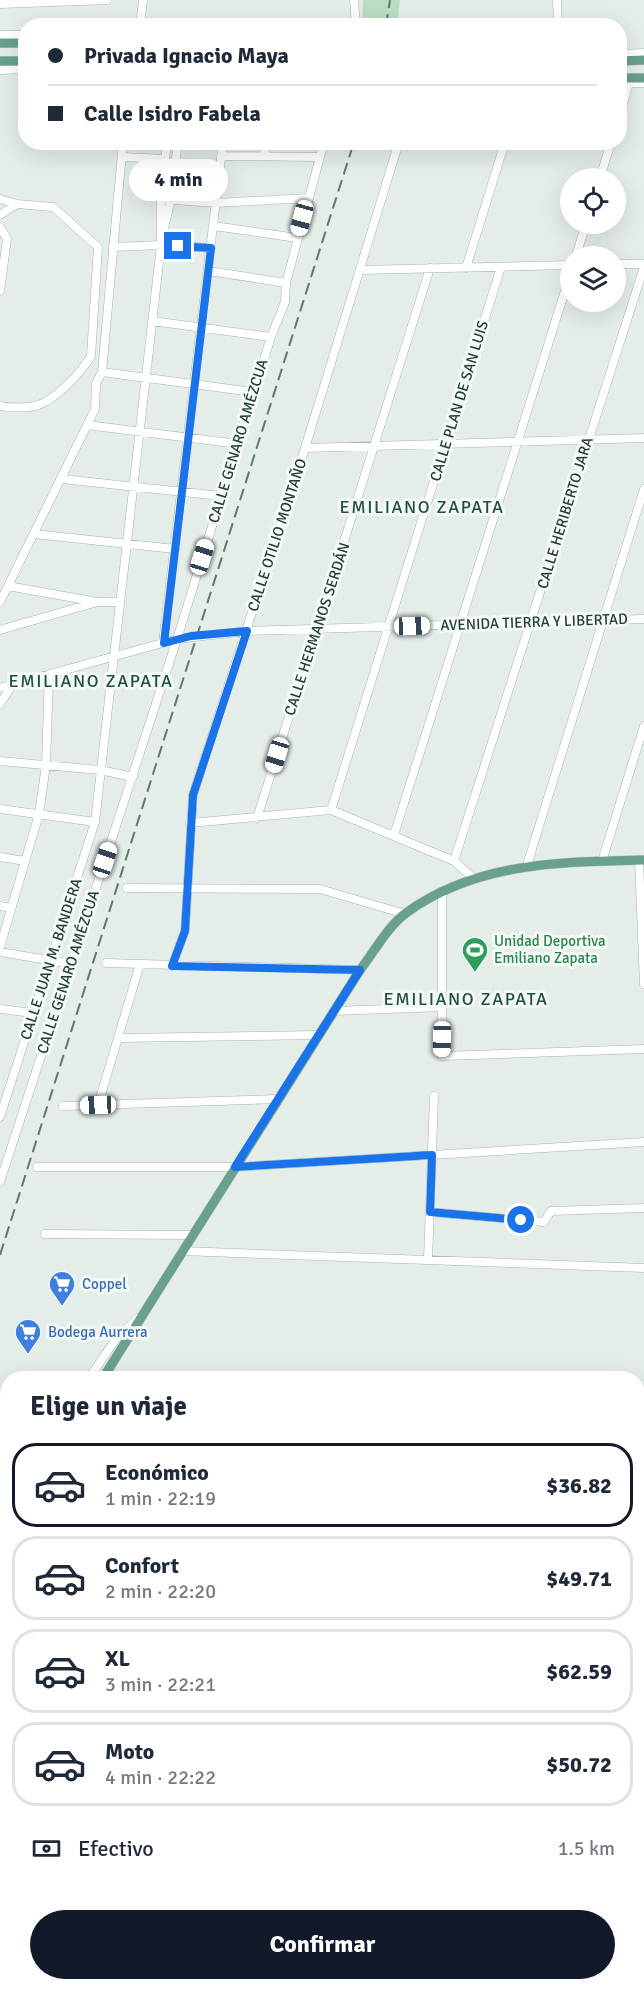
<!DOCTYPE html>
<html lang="es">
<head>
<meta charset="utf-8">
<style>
  :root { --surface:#fff; --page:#f2f2f3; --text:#1f2937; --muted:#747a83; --line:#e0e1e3; --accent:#111827 }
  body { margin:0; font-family:Signika,sans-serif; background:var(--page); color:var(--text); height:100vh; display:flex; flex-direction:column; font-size:22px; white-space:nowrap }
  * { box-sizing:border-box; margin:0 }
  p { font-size:20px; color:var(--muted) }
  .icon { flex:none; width:33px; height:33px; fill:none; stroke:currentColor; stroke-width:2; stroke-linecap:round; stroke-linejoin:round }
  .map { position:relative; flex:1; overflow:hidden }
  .side { position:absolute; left:0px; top:1371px; width:645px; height:620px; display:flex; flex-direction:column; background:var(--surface); border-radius:24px 24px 0 0; box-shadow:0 6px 24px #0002 }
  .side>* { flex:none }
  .guide { position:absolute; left:18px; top:18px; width:609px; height:132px; border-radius:24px; box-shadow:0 6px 24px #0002; display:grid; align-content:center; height:132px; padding:0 30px; background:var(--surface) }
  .buttons { position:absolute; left:560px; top:168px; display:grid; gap:12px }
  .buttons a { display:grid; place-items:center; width:66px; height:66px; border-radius:50%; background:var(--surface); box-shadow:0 6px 24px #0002; font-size:30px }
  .end { position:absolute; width:27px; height:27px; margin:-14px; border:8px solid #1a73e8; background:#fff; box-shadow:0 0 0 3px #fff }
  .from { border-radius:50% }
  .bubble { position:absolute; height:42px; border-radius:21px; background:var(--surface); box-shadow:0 6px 24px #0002; font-size:20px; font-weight:700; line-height:42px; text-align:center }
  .car { position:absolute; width:18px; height:36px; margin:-18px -9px; border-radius:8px; box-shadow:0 0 4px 2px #0007; background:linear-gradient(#fff 24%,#345 0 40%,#fff 0 76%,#345 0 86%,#fff 0) }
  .guide b { display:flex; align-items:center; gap:21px; height:57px; font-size:22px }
  .guide b+b { border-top:2px solid var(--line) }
  .guide i { width:15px; height:15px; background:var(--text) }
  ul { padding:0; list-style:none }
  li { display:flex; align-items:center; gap:18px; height:84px; margin:0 12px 9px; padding:0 18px; border:3px solid var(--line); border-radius:24px }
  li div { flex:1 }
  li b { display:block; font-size:22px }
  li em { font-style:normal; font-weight:700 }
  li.current { border-color:var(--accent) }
  li>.icon { width:54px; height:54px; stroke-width:1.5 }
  h2 { padding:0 30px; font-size:27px; line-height:72px }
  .pay { display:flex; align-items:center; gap:15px; height:66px; padding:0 30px; font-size:22px }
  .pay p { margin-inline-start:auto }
  .button { display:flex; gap:12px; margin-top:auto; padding:12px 30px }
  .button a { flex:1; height:69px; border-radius:36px; background:var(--accent); color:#fff; font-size:24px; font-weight:700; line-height:69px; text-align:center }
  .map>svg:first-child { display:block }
  .green { fill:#bddec2 }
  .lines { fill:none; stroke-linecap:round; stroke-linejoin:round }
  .minor-casing { stroke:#a6b5ae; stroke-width:9 }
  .major-casing { stroke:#c1c9c6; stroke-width:10 }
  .minor { stroke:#fff; stroke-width:8 }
  .major { stroke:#69a18d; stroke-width:9 }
  .rail { stroke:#5e7a6f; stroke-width:2; stroke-dasharray:12 6; stroke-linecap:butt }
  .route { stroke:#1a73e8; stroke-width:8 }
  .labels { text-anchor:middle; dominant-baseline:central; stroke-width:6; stroke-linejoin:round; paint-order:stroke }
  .street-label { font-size:15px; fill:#233e34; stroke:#f4f9f6 }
  .leisure-label { font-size:15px; fill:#27864d; stroke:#f4f9f6; text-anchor:start }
  .shop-label { font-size:15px; fill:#366cbe; stroke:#f4f9f6; text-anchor:start }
  .quarter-label { font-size:18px; letter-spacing:1.5px; fill:#20503f; stroke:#f4f9f6 }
</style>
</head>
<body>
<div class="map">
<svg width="644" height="1990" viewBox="0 0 644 1990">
  <rect width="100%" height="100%" fill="#e4ede8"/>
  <path class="green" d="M 363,0 L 400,0 L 397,25 L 362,25 Z"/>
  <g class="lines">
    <g class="minor-casing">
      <path id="minor" d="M 354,0 L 356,26
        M 557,0 L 558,26
        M 0,4 L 107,0
        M 140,26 L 143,0
        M 0,35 L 26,35
        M 620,54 L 644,53
        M 0,70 L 26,69
        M 620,83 L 644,83
        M 620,114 L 629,83
        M 221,156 L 319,157
        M 264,156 L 266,142
        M 122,157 L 165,159
        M 600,178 L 611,142
        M 0,199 L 17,204 L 53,207 L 98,247 L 91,356 C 82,371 60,395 43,403 C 32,409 12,408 0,406
        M 161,199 L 216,203 L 308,198
        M 0,215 L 17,204
        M 214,226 L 297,238
        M 0,227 L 7,239 L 0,291
        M 164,228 L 171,199 L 178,142
        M 113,247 L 161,245 L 211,248
        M 576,256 L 586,224
        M 615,264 L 644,264
        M 466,268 L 505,142
        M 360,270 L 570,265
        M 209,271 L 286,283
        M 152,321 L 271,337
        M 102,372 L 253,392
        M 87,425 L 239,444
        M 305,448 L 644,438
        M 62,479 L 221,496
        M 34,534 L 175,549
        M 8,586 L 97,602 L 119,602
        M 0,602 L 95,409 L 96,383 L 102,372 L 123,142
        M 0,630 L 94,603
        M 163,643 L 223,142
        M 0,688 L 177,639 L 247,631 L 644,619
        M 0,704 L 12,685
        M 0,761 L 100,770 L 133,777
        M 0,809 L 95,822
        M 331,810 L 501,267
        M 257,818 L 430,268
        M 190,823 L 331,810 L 454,861 L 473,878
        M 394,835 L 570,275
        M 0,857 L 25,861
        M 639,860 L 644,984
        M 454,861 L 644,267
        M 602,861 L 644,726
        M 527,865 L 644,489
        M 127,888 L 320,889 L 405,914
        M 442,892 L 442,1056 L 644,1049
        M 0,906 L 11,908
        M 0,947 L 39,814 L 46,765 L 49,674
        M 0,952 L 71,964
        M 106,963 L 360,970
        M 172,966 L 185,931 L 193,795 L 305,448 L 399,142
        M 0,1009 L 33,1013
        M 334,1011 L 442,1007
        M 118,1038 L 319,1035
        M 98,1105 L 140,964
        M 63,1106 L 278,1099
        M 0,1117 L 95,822 L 161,245 L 161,199 L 167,142
        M 37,1167 L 235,1167 L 644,1142
        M 0,1182 L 177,639 L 271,337 L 285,302 L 286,283 L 324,142
        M 430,1212 L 544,1222 L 551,1211 L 644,1208
        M 45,1234 L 192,1235
        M 182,1251 L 644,1268
        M 428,1260 L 434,1096
        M 105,1375 L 168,1378
        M 89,1378 L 116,1339 L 138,1318
        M 638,1408 L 644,1408
        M 0,1516 L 8,1505
        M 638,1544 L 644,1544
        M 638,1820 L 644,1820"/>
    </g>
    <g class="major-casing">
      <path id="major" d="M 0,43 L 26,43
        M 0,61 L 26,61
        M 620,61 L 644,60
        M 620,78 L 644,78
        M 103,1378 L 360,970 C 374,952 388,926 406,913 C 476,862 561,862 644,860
        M 0,1536 L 8,1524
        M 0,1624 L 8,1624
        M 0,1660 L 8,1660
        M 638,1671 L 644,1671
        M 638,1678 L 644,1679
        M 638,1709 L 644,1709"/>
    </g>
    <use href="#minor" class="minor"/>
    <use href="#major" class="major"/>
    <path class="rail" d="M 386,26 L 390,0
      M 0,1255 L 354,142"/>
  </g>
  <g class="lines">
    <path class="route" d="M 178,246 L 211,248 L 164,643 L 191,636 L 247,631 L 193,795 L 185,931 L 172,966 L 360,970 L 235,1167 L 432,1155 L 430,1212 L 521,1220"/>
  </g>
  <defs>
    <g id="stadium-pin" transform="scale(1.35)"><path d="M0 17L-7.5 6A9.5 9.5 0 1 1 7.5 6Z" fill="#2e9e5b" stroke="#f4f9f6"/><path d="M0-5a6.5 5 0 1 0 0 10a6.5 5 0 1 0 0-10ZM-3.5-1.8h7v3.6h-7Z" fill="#fff"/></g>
    <g id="supermarket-pin" transform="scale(1.35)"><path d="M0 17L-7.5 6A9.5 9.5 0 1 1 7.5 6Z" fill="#3f7fe0" stroke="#f4f9f6"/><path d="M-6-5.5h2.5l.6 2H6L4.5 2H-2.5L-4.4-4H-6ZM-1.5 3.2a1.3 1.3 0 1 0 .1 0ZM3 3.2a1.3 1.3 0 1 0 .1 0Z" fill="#fff"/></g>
  </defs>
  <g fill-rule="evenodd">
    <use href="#stadium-pin" x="475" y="950"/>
    <use href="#supermarket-pin" x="62" y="1284"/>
    <use href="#supermarket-pin" x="28" y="1332"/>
  </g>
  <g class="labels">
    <g class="street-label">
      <text transform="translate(459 401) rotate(-73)">CALLE PLAN DE SAN LUIS</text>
      <text transform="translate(238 441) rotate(-73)">CALLE GENARO AMÉZCUA</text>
      <text transform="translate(565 513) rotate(-73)">CALLE HERIBERTO JARA</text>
      <text transform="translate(277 535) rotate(-72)">CALLE OTILIO MONTAÑO</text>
      <text transform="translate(534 622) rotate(-2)">AVENIDA TIERRA Y LIBERTAD</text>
      <text transform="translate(317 629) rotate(-72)">CALLE HERMANOS SERDÁN</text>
      <text transform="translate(51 959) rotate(-72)">CALLE JUAN M. BANDERA</text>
      <text transform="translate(68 972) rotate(-72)">CALLE GENARO AMÉZCUA</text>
    </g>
    <g class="leisure-label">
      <text x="494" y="941">Unidad Deportiva<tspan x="494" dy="17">Emiliano Zapata</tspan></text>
    </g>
    <g class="shop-label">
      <text x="82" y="1284">Coppel</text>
      <text x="48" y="1332">Bodega Aurrera</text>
    </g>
    <g class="quarter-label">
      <text x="422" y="507">EMILIANO ZAPATA</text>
      <text x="91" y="681">EMILIANO ZAPATA</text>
      <text x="466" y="999">EMILIANO ZAPATA</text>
    </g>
  </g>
</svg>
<div class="buttons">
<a><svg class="icon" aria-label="locate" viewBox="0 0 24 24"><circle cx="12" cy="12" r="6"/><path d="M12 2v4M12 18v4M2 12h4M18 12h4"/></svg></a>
<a><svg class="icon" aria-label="layers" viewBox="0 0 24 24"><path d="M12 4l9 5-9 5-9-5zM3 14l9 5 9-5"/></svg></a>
</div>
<i class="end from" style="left:521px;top:1220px"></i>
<i class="end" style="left:178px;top:246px"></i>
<div class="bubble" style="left:129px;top:159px;width:99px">4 min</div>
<i class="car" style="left:302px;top:218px;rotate:195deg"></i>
<i class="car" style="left:202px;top:557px;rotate:17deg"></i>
<i class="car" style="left:412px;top:626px;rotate:88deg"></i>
<i class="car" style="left:277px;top:755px;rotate:197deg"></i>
<i class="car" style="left:105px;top:860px;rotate:18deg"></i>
<i class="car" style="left:442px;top:1039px;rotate:181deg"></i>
<i class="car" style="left:98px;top:1105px;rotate:268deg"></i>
<div class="guide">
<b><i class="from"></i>Privada Ignacio Maya</b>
<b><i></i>Calle Isidro Fabela</b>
</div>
<section class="side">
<h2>Elige un viaje</h2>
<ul>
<li class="current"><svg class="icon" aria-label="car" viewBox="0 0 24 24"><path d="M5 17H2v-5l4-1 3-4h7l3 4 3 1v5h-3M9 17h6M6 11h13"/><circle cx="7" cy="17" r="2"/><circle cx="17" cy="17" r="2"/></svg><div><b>Económico</b><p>1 min · 22:19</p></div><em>$36.82</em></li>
<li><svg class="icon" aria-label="car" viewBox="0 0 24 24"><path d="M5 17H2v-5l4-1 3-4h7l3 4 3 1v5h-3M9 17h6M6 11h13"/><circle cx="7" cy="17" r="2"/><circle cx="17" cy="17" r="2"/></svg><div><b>Confort</b><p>2 min · 22:20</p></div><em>$49.71</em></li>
<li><svg class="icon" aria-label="car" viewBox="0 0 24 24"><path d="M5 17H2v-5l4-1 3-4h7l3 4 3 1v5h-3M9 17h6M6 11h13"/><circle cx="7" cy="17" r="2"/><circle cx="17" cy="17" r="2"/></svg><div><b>XL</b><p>3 min · 22:21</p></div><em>$62.59</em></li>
<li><svg class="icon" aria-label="car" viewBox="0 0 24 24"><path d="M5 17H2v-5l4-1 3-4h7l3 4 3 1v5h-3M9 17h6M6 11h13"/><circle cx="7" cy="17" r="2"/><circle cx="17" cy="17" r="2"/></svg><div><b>Moto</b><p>4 min · 22:22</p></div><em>$50.72</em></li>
</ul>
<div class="pay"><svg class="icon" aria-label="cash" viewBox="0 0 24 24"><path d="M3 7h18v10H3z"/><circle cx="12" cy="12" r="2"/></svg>Efectivo<p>1.5 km</p></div>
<div class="button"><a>Confirmar</a></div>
</section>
</div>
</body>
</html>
